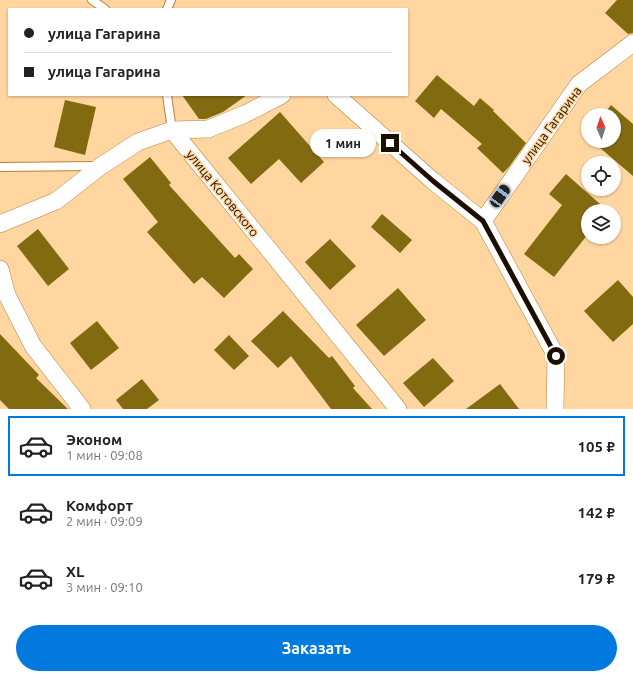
<!DOCTYPE html>
<html lang="ru">
<head>
<meta charset="utf-8">
<style>
  :root { --surface:#fff; --page:#f6f6f6; --text:#222; --muted:#767676; --line:#e0e0e0; --accent:#0179df }
  body { margin:0; font-family:Ubuntu,sans-serif; background:var(--page); color:var(--text); height:100vh; display:flex; flex-direction:column; font-size:15px; white-space:nowrap }
  * { box-sizing:border-box; margin:0 }
  p { font-size:13px; color:var(--muted) }
  .icon { flex:none; width:22px; height:22px; fill:none; stroke:currentColor; stroke-width:2; stroke-linecap:round; stroke-linejoin:round }
  .map { position:relative; height:409px; overflow:hidden }
  .panel { display:flex; flex-direction:column; background:var(--surface); flex:1 }
  .panel>* { flex:none }
  .guide { position:absolute; left:8px; top:8px; width:400px; height:88px; border-radius:0px; box-shadow:0 1px 3px #0004; display:grid; align-content:center; height:88px; padding:0 16px; background:var(--surface) }
  .needle { width:26px; rotate:357deg }
  .controls { position:absolute; left:581px; top:108px; display:grid; gap:8px }
  .controls a { display:grid; place-items:center; width:40px; height:40px; border-radius:50%; background:var(--surface); box-shadow:0 1px 3px #0004; font-size:20px }
  .end { position:absolute; width:18px; height:18px; margin:-9px; border:5px solid #1d0f00; background:#fff; box-shadow:0 0 0 2px #fff }
  .from { border-radius:50% }
  .bubble { position:absolute; height:28px; border-radius:14px; background:var(--surface); box-shadow:0 1px 3px #0004; font-size:13px; font-weight:700; line-height:28px; text-align:center }
  .car { position:absolute; width:12px; height:24px; margin:-12px -6px; border-radius:5px; box-shadow:0 0 3px 1px #0007; background:linear-gradient(#222 24%,#8ab4d8 0 40%,#222 0 76%,#8ab4d8 0 86%,#222 0) }
  .guide b { display:flex; align-items:center; gap:14px; height:38px; font-size:15px }
  .guide b+b { border-top:1px solid var(--line) }
  .guide i { width:10px; height:10px; background:var(--text) }
  ul { padding:7px 0 0; list-style:none }
  li { display:flex; align-items:center; gap:12px; height:60px; margin:0 8px 6px; padding:0 8px; border:2px solid transparent; border-radius:0px }
  li div { flex:1 }
  li b { display:block; font-size:15px }
  li em { font-style:normal; font-weight:700 }
  li.on { border-color:var(--accent) }
  li>.icon { width:36px; height:36px; stroke-width:1.5 }
  .button { display:flex; gap:8px; margin-top:auto; padding:8px 16px }
  .button a { flex:1; height:46px; border-radius:24px; background:var(--accent); color:#fff; font-size:16px; font-weight:700; line-height:46px; text-align:center }
  .map>svg:first-child { display:block }
  .building { fill:#816a10 }
  .lines { fill:none; stroke-linecap:round; stroke-linejoin:round }
  .service-casing { stroke:#b4833f; stroke-width:10 }
  .minor-casing { stroke:#b4833f; stroke-width:18 }
  .service { stroke:#fff; stroke-width:8 }
  .minor { stroke:#fff; stroke-width:17 }
  .route { stroke:#1d0f00; stroke-width:5 }
  .labels { text-anchor:middle; stroke-width:3; stroke-linejoin:round; paint-order:stroke }
  .street-label { font-size:13px; fill:#1d0f00; stroke:#ffd5a0 }
</style>
</head>
<body>
<div class="map">
<svg width="633" height="409" viewBox="0 0 633 409">
  <rect width="100%" height="100%" fill="#ffd5a0"/>
  <g class="building">
    <path d="M 617,0 L 633,0 L 633,33 L 628,34 L 605,13 Z"/>
    <path d="M 437,75 L 474,106 L 480,98 L 494,110 L 493,111 L 526,143 L 509,167 L 503,173 L 477,148 L 482,144 L 441,109 L 434,118 L 415,101 Z"/>
    <path d="M 182,95 L 247,95 L 223,112 L 206,119 L 199,119 Z"/>
    <path d="M 65,100 L 96,107 L 85,155 L 54,147 Z"/>
    <path d="M 611,105 L 633,124 L 633,176 L 592,141 L 614,141 L 614,115 L 603,115 Z"/>
    <path d="M 280,112 L 324,162 L 301,183 L 279,159 L 251,184 L 228,158 Z"/>
    <path d="M 150,157 L 171,183 L 169,185 L 235,258 L 239,254 L 253,269 L 224,298 L 202,277 L 194,284 L 147,232 L 158,222 L 123,179 Z"/>
    <path d="M 566,174 L 608,211 L 588,211 L 588,234 L 554,277 L 524,254 L 562,205 L 549,194 Z"/>
    <path d="M 382,214 L 412,240 L 400,253 L 371,227 Z"/>
    <path d="M 38,229 L 69,269 L 48,286 L 17,246 Z"/>
    <path d="M 330,239 L 356,266 L 330,290 L 305,262 Z"/>
    <path d="M 618,280 L 633,297 L 633,324 L 613,342 L 584,311 Z"/>
    <path d="M 398,288 L 426,320 L 384,356 L 356,325 Z"/>
    <path d="M 283,311 L 329,358 L 332,356 L 355,386 L 353,388 L 372,409 L 331,409 L 291,356 L 278,368 L 251,341 Z"/>
    <path d="M 97,321 L 119,348 L 91,370 L 70,343 Z"/>
    <path d="M 0,334 L 39,375 L 36,378 L 68,409 L 9,409 L 0,400 Z"/>
    <path d="M 229,335 L 249,356 L 234,370 L 214,350 Z"/>
    <path d="M 433,358 L 454,381 L 424,407 L 403,383 Z"/>
    <path d="M 142,379 L 159,400 L 147,409 L 123,409 L 116,400 Z"/>
    <path d="M 500,384 L 519,409 L 466,409 Z"/>
  </g>
  <g class="lines">
    <g class="service-casing">
      <g id="service">
        <path d="M 92,0 L 105,9"/>
        <path d="M 167,9 L 171,0"/>
        <path d="M 167,95 L 172,130"/>
        <path d="M 0,167 L 97,166"/>
      </g>
    </g>
    <g class="minor-casing">
      <g id="minor">
        <path d="M 336,95 L 433,181 L 483,221"/>
        <path d="M 172,130 L 398,409"/>
        <path d="M 0,224 L 56,201 L 101,166 L 138,142 L 172,130 L 208,129 L 245,114 L 282,95"/>
        <path d="M 0,269 L 7,295 L 33,346 L 82,409"/>
        <path d="M 555,409 L 556,356 L 483,221 L 579,84 L 633,43"/>
      </g>
    </g>
    <use href="#service" class="service"/>
    <use href="#minor" class="minor"/>
  </g>
  <g class="lines">
    <path class="route" d="M 390,143 L 433,181 L 483,221 L 556,356"/>
  </g>
  <g class="labels">
    <g class="street-label">
      <text transform="translate(551 125) rotate(-54)" y="5">улица Гагарина</text>
      <text transform="translate(223 193) rotate(51)" y="5">улица Котовского</text>
    </g>
  </g>
</svg>
<div class="controls">
<a><svg class="needle" viewBox="-14 -14 28 28"><path d="M0-13l5 13h-10z" fill="#e53935"/><path d="M0 13l5-13h-10z" fill="#767676"/></svg></a>
<a><svg class="icon" aria-label="locate" viewBox="0 0 24 24"><circle cx="12" cy="12" r="6"/><path d="M12 2v4M12 18v4M2 12h4M18 12h4"/></svg></a>
<a><svg class="icon" aria-label="layers" viewBox="0 0 24 24"><path d="M12 4l9 5-9 5-9-5zM3 14l9 5 9-5"/></svg></a>
</div>
<i class="end from" style="left:556px;top:356px"></i>
<i class="end" style="left:390px;top:143px"></i>
<div class="bubble" style="left:310px;top:129px;width:66px">1 мин</div>
<i class="car" style="left:500px;top:196px;rotate:35deg"></i>
<div class="guide">
<b><i class="from"></i>улица Гагарина</b>
<b><i></i>улица Гагарина</b>
</div>
</div>
<section class="panel">
<ul>
<li class="on"><svg class="icon" aria-label="car" viewBox="0 0 24 24"><path d="M5 17H2v-5l4-1 3-4h7l3 4 3 1v5h-3M9 17h6M6 11h13"/><circle cx="7" cy="17" r="2"/><circle cx="17" cy="17" r="2"/></svg><div><b>Эконом</b><p>1 мин · 09:08</p></div><em>105 ₽</em></li>
<li><svg class="icon" aria-label="car" viewBox="0 0 24 24"><path d="M5 17H2v-5l4-1 3-4h7l3 4 3 1v5h-3M9 17h6M6 11h13"/><circle cx="7" cy="17" r="2"/><circle cx="17" cy="17" r="2"/></svg><div><b>Комфорт</b><p>2 мин · 09:09</p></div><em>142 ₽</em></li>
<li><svg class="icon" aria-label="car" viewBox="0 0 24 24"><path d="M5 17H2v-5l4-1 3-4h7l3 4 3 1v5h-3M9 17h6M6 11h13"/><circle cx="7" cy="17" r="2"/><circle cx="17" cy="17" r="2"/></svg><div><b>XL</b><p>3 мин · 09:10</p></div><em>179 ₽</em></li>
</ul>
<div class="button"><a>Заказать</a></div>
</section>
</body>
</html>
